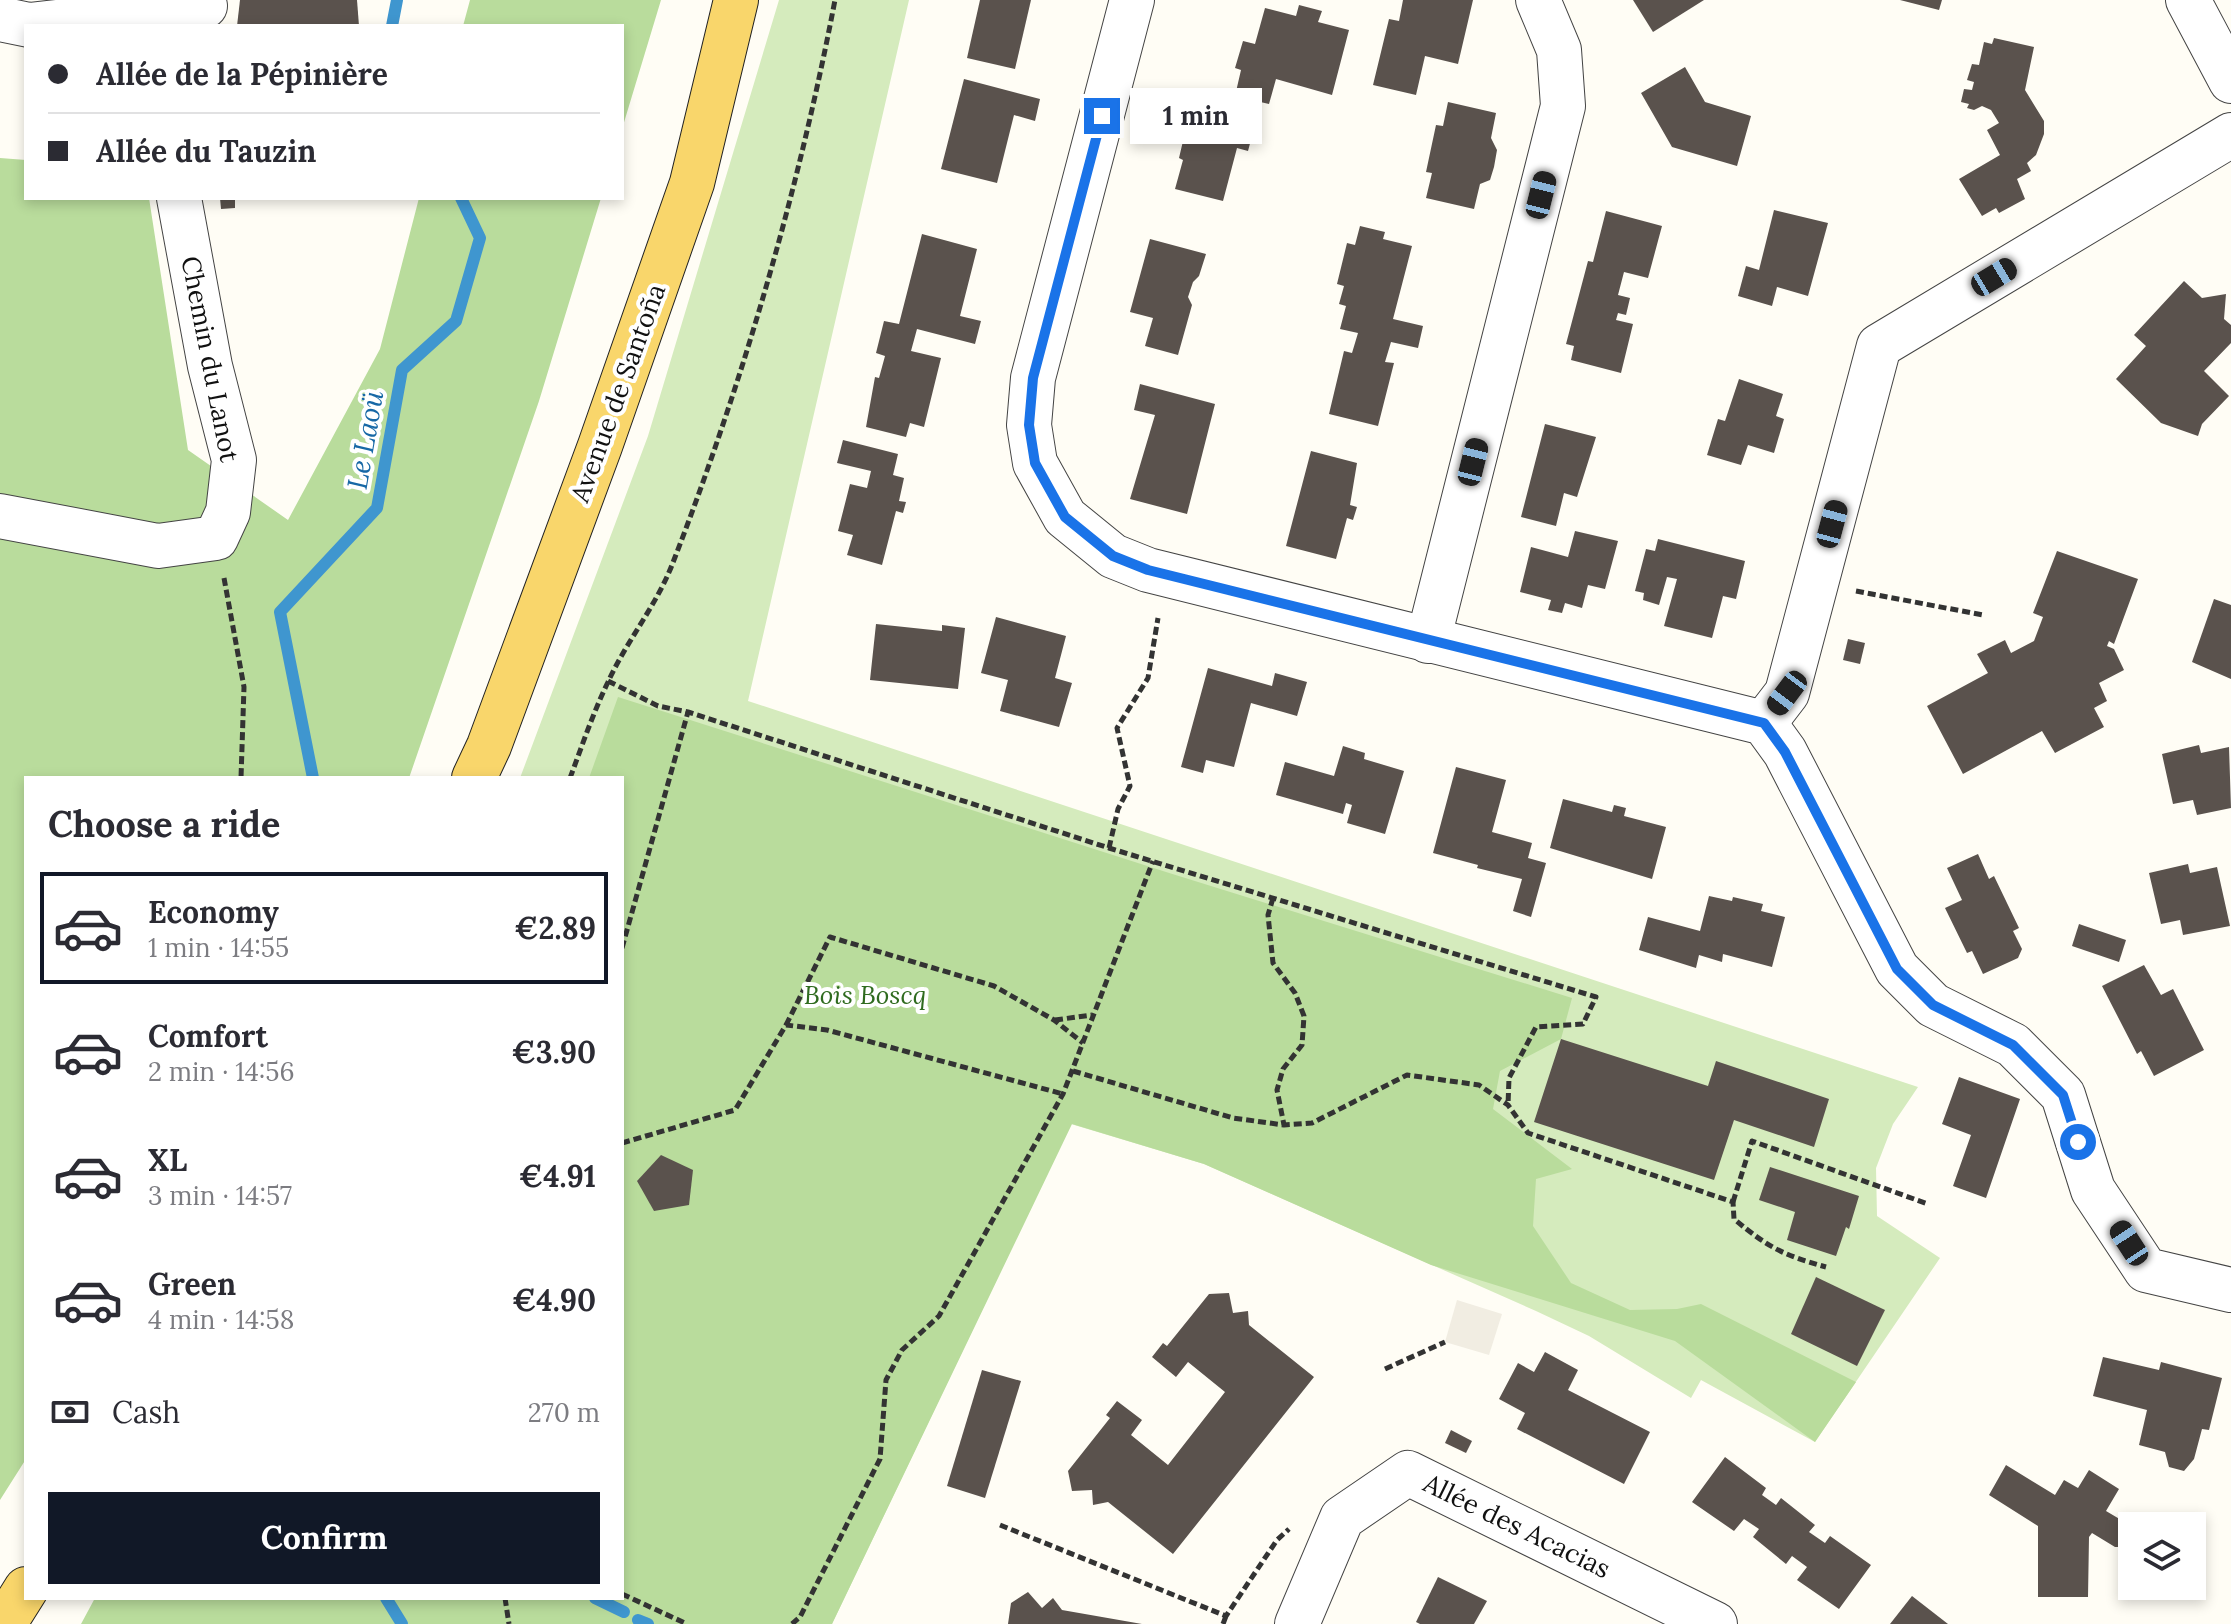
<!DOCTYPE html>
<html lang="en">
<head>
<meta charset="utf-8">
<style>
  :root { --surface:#fff; --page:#f2f2f3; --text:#2b2b33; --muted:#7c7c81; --line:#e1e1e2; --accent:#111827 }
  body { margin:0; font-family:Lora,serif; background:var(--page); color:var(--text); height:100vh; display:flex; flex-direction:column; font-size:30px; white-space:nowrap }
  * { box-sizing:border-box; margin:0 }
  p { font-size:26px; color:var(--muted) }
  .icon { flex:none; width:44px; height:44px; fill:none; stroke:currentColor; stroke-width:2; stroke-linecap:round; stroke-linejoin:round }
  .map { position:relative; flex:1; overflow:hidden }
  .sheet { position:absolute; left:24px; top:776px; width:600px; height:824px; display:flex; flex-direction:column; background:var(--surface); border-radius:0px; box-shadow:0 4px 12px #0003 }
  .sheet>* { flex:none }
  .hud { position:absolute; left:24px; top:24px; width:600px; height:176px; border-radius:0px; box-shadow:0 4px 12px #0003; display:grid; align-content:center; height:176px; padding:0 24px; background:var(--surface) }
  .buttons { position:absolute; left:2118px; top:1512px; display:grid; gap:16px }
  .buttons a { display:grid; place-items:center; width:88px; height:88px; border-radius:0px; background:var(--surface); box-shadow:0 4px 12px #0003; font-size:40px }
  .end { position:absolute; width:36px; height:36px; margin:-18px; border:10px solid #1a73e8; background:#fff; box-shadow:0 0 0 4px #fff }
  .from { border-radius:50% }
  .bubble { position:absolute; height:56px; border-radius:0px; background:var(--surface); box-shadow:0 4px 12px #0003; font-size:26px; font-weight:800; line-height:56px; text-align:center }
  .car { position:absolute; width:24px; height:48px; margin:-24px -12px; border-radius:10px; box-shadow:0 0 6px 2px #0007; background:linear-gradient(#222 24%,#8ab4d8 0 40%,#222 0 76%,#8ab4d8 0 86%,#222 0) }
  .hud b { display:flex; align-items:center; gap:28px; height:76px; font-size:30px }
  .hud b+b { border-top:2px solid var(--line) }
  .hud i { width:20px; height:20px; background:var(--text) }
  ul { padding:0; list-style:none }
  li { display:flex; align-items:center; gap:24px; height:112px; margin:0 16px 12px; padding:0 8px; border:4px solid transparent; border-radius:0px }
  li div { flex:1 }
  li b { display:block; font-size:30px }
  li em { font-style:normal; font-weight:800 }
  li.on { border-color:var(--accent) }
  li>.icon { width:72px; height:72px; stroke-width:1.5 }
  h2 { padding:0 24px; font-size:36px; line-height:96px }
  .pay { display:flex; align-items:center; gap:20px; height:88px; padding:0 24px; font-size:30px }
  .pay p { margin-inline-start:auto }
  .primary-button { display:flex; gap:16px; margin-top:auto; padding:16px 24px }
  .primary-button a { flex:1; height:92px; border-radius:0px; background:var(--accent); color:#fff; font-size:32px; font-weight:800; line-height:92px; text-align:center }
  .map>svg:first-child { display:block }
  .green { fill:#d5ebbd }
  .forest { fill:#b9dc9c }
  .plaza { fill:#f1ede2 }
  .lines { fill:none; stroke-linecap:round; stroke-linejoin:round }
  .stream { stroke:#3f96cf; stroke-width:12 }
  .building { fill:#5a524d }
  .minor-casing { stroke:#444; stroke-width:46 }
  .major-casing { stroke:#222; stroke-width:46 }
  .path { stroke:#333; stroke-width:5; stroke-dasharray:8 4; stroke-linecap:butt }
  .minor { stroke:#fff; stroke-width:44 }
  .major { stroke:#f9d66b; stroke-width:44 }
  .route { stroke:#1a73e8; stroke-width:10 }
  .labels { text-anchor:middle; stroke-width:8; stroke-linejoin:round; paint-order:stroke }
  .street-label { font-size:26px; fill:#111; stroke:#fff }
  .park-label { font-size:26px; font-style:italic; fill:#2f6b1f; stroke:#fff }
  .water-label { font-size:28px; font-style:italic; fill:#1768a6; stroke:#fff }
</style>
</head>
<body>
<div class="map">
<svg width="2231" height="1624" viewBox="0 0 2231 1624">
  <rect width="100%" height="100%" fill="#fffdf5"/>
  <path class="green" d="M 779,0 L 909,0 L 748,701 L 1918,1087 L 1893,1124 L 1876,1168 L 1877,1216 L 1940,1258 L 1815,1442 L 1701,1380 L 1691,1398 L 1589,1336 L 1536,1311 L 1204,1164 L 1071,1124 L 832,1624 L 622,1598 L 622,778 L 520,778 L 648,436 Z"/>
  <g class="forest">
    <path d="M 470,0 L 661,0 L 622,129 L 622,26 L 463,26 Z"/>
    <path d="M 0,158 L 26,160 L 26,198 L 149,198 L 188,450 L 288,520 L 380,349 L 419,198 L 601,198 L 539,401 L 409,778 L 26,778 L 26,1459 L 0,1500 Z"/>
    <path d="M 618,697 L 1166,872 L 1572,998 L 1561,1039 L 1500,1071 L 1493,1109 L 1572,1169 L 1536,1179 L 1533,1226 L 1571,1283 L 1630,1310 L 1677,1309 L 1701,1304 L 1856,1382 L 1815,1442 L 1675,1341 L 1431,1265 L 1204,1164 L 1072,1124 L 832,1624 L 81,1624 L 95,1598 L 622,1598 L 622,778 L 589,778 Z"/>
  </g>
  <path class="plaza" d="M 1457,1300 L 1502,1314 L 1489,1355 L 1445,1342 Z"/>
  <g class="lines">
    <g class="stream">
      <path d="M 392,26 L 397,0"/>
      <path d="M 313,778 L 280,612 L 377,508 L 402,370 L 456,321 L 480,238 L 461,198"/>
      <path d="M 386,1598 L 402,1624"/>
      <path d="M 595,1598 L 624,1612"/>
      <path d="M 638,1620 L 648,1624"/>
    </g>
  </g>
  <g class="building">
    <path d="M 240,0 L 357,0 L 359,26 L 237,26 Z"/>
    <path d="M 980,0 L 1031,0 L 1015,69 L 967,58 Z"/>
    <path d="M 1403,0 L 1473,0 L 1458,64 L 1425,56 L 1416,95 L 1373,85 L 1389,19 L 1399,21 Z"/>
    <path d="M 1633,0 L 1704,0 L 1653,32 Z"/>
    <path d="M 1900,0 L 1942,0 L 1939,10 Z"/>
    <path d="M 1299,5 L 1322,11 L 1318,22 L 1349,30 L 1332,95 L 1276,79 L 1269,104 L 1256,101 L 1252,119 L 1256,121 L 1248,151 L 1237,148 L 1223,201 L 1175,189 L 1183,160 L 1179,158 L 1187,124 L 1216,132 L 1226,93 L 1235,96 L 1241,70 L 1235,68 L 1243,41 L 1255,44 L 1265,8 L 1296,16 Z"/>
    <path d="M 1994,38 L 2034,47 L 2025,90 L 2044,121 L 2044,134 L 2036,155 L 2027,163 L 2031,171 L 2017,179 L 2025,199 L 1999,213 L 1996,208 L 1982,216 L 1959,179 L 2000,155 L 1987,130 L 1999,123 L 1991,110 L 1982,106 L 1974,110 L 1967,108 L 1969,104 L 1961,102 L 1964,89 L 1972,90 L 1974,82 L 1967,80 L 1972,64 L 1979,65 L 1984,42 L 1992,44 Z"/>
    <path d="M 1685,67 L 1705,102 L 1751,116 L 1737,166 L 1672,147 L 1641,93 Z"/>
    <path d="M 964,79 L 1040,99 L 1035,121 L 1014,115 L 997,183 L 941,169 Z"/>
    <path d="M 1448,102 L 1496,113 L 1491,138 L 1497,150 L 1494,167 L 1490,180 L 1480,184 L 1474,209 L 1426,198 L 1432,173 L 1426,172 L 1436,125 L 1443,126 Z"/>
    <path d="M 220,198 L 235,198 L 235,208 L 221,209 Z"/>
    <path d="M 1774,210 L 1828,223 L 1808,296 L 1777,287 L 1772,306 L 1738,296 L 1746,266 L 1759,270 Z"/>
    <path d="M 1606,211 L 1662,226 L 1648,278 L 1624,272 L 1618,295 L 1630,298 L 1626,315 L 1618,313 L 1616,320 L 1633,324 L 1621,373 L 1571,360 L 1574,346 L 1566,344 L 1588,261 L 1593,262 Z"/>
    <path d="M 1360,226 L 1385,232 L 1383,239 L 1412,246 L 1393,319 L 1423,326 L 1418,348 L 1391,342 L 1385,362 L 1394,363 L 1378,426 L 1329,414 L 1344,351 L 1352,353 L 1358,333 L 1340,329 L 1346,306 L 1339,304 L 1344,286 L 1337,284 L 1347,243 L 1355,245 Z"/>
    <path d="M 922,234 L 977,249 L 960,316 L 981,321 L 975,344 L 917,329 L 911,351 L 941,358 L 924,427 L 910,423 L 906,437 L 866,427 L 875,377 L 879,378 L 885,356 L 876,353 L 884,321 L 899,324 Z"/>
    <path d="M 1150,239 L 1206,254 L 1199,276 L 1193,282 L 1188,297 L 1192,305 L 1178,355 L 1145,346 L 1153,318 L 1130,312 Z"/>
    <path d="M 2184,281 L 2202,298 L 2226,294 L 2224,319 L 2231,325 L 2231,343 L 2204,371 L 2229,396 L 2202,424 L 2198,436 L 2161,423 L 2116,379 L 2146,346 L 2134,335 Z"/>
    <path d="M 1739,379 L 1783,394 L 1776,416 L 1784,419 L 1774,453 L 1748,445 L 1741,465 L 1707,455 L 1718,419 L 1725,421 Z"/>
    <path d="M 1140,384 L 1215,404 L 1187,514 L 1130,499 L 1155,415 L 1134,410 Z"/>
    <path d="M 1545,424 L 1596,437 L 1577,497 L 1564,493 L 1556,526 L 1521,517 Z"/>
    <path d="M 843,440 L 898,454 L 893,475 L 904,478 L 899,501 L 906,502 L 903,513 L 896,511 L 882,565 L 847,555 L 853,535 L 838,531 L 850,484 L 867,488 L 871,471 L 837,463 Z"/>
    <path d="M 1311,451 L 1357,463 L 1350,505 L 1357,507 L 1353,520 L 1347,518 L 1336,559 L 1286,546 Z"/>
    <path d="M 1575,531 L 1618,541 L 1605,589 L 1588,585 L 1582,608 L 1565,603 L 1562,613 L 1548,610 L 1551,600 L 1520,592 L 1531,547 L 1568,557 Z"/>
    <path d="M 1658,539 L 1745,561 L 1736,599 L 1723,596 L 1712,638 L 1664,626 L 1677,579 L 1667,577 L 1659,605 L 1643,600 L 1644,593 L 1635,591 L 1646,549 L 1655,551 Z"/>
    <path d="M 2057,551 L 2138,579 L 2114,644 L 2109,641 L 2107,646 L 2114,649 L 2124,670 L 2099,683 L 2107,701 L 2094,708 L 2104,727 L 2055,753 L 2042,731 L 1963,774 L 1927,706 L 1988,673 L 1977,654 L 2005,640 L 2011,653 L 2034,641 L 2043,617 L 2033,613 Z"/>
    <path d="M 2214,599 L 2231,605 L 2231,679 L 2192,662 Z"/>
    <path d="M 996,617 L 1066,636 L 1055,678 L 1072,683 L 1059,727 L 1000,711 L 1008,680 L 981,673 Z"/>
    <path d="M 876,624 L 942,631 L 942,625 L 965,628 L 958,689 L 870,680 Z"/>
    <path d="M 1848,639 L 1865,643 L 1860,664 L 1843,660 Z"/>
    <path d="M 1208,668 L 1272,686 L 1275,673 L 1307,682 L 1297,716 L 1251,703 L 1234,767 L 1206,760 L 1203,773 L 1181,767 Z"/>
    <path d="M 2199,745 L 2201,753 L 2229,747 L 2231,808 L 2197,815 L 2193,800 L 2173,804 L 2162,754 Z"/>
    <path d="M 1343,746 L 1365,753 L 1364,759 L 1404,771 L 1385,834 L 1347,823 L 1352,805 L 1346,803 L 1343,814 L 1276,795 L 1285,762 L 1334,776 Z"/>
    <path d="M 1456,767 L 1506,780 L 1492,832 L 1532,843 L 1528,858 L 1546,863 L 1531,917 L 1513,911 L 1522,879 L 1477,868 L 1478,865 L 1433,853 Z"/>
    <path d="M 1563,799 L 1612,812 L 1614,805 L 1626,808 L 1624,816 L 1666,827 L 1652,879 L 1550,848 Z"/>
    <path d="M 1978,854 L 1989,879 L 1994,876 L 2019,928 L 2013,931 L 2022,949 L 2018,958 L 1983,974 L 1972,951 L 1967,953 L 1945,908 L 1962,900 L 1947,868 Z"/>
    <path d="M 2188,864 L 2190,873 L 2217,867 L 2230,926 L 2183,935 L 2180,920 L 2161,924 L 2149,873 Z"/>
    <path d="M 1709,896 L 1732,901 L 1733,897 L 1763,904 L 1761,911 L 1785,917 L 1772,967 L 1723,954 L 1722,962 L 1699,955 L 1696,968 L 1639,950 L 1648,917 L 1700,931 Z"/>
    <path d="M 2079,924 L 2126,940 L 2119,962 L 2072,946 Z"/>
    <path d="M 2144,965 L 2161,995 L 2173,989 L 2204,1050 L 2154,1076 L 2141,1051 L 2137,1054 L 2102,986 Z"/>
    <path d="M 1561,1039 L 1708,1086 L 1716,1061 L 1829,1099 L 1814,1147 L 1734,1120 L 1714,1180 L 1534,1122 Z"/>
    <path d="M 1959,1077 L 2020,1099 L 1986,1198 L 1953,1186 L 1971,1135 L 1942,1124 Z"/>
    <path d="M 661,1155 L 693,1170 L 689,1205 L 654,1211 L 637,1181 Z"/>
    <path d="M 1770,1167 L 1859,1196 L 1849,1229 L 1846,1227 L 1836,1256 L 1787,1240 L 1795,1212 L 1759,1200 Z"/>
    <path d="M 1816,1277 L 1885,1310 L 1857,1366 L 1791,1334 Z"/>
    <path d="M 1229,1293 L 1233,1313 L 1248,1311 L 1249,1325 L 1314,1377 L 1173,1554 L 1108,1502 L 1093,1505 L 1092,1490 L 1072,1491 L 1068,1471 L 1110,1418 L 1106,1415 L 1117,1401 L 1142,1420 L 1131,1435 L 1168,1465 L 1225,1392 L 1188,1362 L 1176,1377 L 1152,1357 L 1163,1343 L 1167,1346 L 1209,1294 Z"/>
    <path d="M 1545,1352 L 1578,1370 L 1568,1390 L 1650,1432 L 1624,1484 L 1517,1429 L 1525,1413 L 1499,1399 L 1518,1363 L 1534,1372 Z"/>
    <path d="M 2103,1357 L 2159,1370 L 2161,1362 L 2222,1378 L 2209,1430 L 2202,1429 L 2194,1459 L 2184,1471 L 2169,1467 L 2165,1452 L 2139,1445 L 2147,1410 L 2093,1396 Z"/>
    <path d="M 982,1370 L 1021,1381 L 985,1498 L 947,1486 Z"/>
    <path d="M 1451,1430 L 1472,1441 L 1466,1453 L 1445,1443 Z"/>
    <path d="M 1725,1457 L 1766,1488 L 1762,1495 L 1776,1505 L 1781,1498 L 1815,1525 L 1809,1532 L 1825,1543 L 1830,1536 L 1871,1565 L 1839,1609 L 1797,1580 L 1807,1567 L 1792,1556 L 1786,1564 L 1753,1537 L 1759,1529 L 1744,1519 L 1734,1531 L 1692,1502 Z"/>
    <path d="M 2006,1465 L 2055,1495 L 2064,1480 L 2078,1488 L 2089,1470 L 2119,1489 L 2106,1511 L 2128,1524 L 2132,1531 L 2132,1540 L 2128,1547 L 2115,1547 L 2092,1533 L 2089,1537 L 2088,1597 L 2038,1597 L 2038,1526 L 1989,1495 Z"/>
    <path d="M 1438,1577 L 1487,1601 L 1474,1624 L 1420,1624 L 1416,1622 Z"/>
    <path d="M 1028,1592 L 1042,1608 L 1053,1598 L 1062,1610 L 1142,1624 L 1008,1624 L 1011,1603 Z"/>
    <path d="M 1912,1596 L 1948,1624 L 1890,1624 Z"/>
  </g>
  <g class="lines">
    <g class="minor-casing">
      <g id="minor">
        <path d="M 1132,0 L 1033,378 L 1029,425 L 1035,463 L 1065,517 L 1113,556 L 1148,570 L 1764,723 L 1785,752 L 1897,969 L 1933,1005 L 2013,1045 L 2063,1095 L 2093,1190 L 2146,1270 L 2231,1290"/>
        <path d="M 2188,0 L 2231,81"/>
        <path d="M 0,19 L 29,25 L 205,6"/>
        <path d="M 0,516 L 158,546 L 216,538 L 228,512 L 234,460 L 210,366 L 179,198"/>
        <path d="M 1428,641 L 1563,106 L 1559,50 L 1538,0"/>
        <path d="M 1764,723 L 1787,693 L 1879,346 L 2231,135"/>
        <path d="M 1297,1624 L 1342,1518 L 1408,1473 L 1715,1624"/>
      </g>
    </g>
    <g class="major-casing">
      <g id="major">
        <path d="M 474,778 L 489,746 L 600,446 L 692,183 L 736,0"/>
        <path d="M 4,1624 L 26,1589"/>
      </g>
    </g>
    <g class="path">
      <path d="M 224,578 L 244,687 L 241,778"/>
      <path d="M 1856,591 L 1983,615"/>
      <path d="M 608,681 L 658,706 L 688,712 L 1109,848 L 1596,997 L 1583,1024 L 1536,1027 L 1509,1078 L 1508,1105"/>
      <path d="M 570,778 C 582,746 593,713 608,682 C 626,642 656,606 672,565 C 743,382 798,193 835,0"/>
      <path d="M 1109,848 L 1118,809 L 1130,786 L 1117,728 L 1148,678 L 1158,618"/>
      <path d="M 1273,898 L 1268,915 L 1273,963 L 1295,993 L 1304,1016 L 1302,1045 L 1283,1069 L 1277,1090 L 1284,1125"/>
      <path d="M 622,948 L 688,712"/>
      <path d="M 1055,1020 L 1092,1015"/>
      <path d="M 786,1025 L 830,937 L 994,986 L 1054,1020 L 1083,1043"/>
      <path d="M 1073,1071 L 1233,1118 L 1284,1125 L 1312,1123 L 1407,1075 L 1479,1085 L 1508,1105 L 1528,1133 L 1733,1202 L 1734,1219 C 1769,1248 1783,1255 1826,1267"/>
      <path d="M 622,1143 L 735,1110 L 786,1025 L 827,1030 L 1063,1094"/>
      <path d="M 1733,1202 L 1752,1141 L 1928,1204"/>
      <path d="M 1385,1369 L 1445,1342"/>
      <path d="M 1000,1525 L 1226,1616 L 1277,1540 L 1289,1529"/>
      <path d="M 622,1594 L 687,1624"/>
      <path d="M 505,1598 L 509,1624"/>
      <path d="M 792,1624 L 800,1617 L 880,1459 L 886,1380 L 902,1350 L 939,1316 L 1063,1094 L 1153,861"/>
      <path d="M 1223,1624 L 1226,1616"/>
    </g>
    <use href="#minor" class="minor"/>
    <use href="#major" class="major"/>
  </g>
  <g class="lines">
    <path class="route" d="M 1102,116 L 1033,378 L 1029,425 L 1035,463 L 1065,517 L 1113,556 L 1148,570 L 1764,723 L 1785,752 L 1897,969 L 1933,1005 L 2013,1045 L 2063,1095 L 2078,1142"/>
  </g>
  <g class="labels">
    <g class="street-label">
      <text transform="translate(210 359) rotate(79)" y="9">Chemin du Lanot</text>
      <text transform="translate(618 393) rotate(-70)" y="9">Avenue de Santoña</text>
      <text transform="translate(1517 1526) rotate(26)" y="9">Allée des Acacias</text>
    </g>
    <g class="park-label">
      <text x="865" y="1004">Bois Boscq</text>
    </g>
    <g class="water-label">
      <text transform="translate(365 440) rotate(-80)" y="10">Le Laoü</text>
    </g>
  </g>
</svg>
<div class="buttons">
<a><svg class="icon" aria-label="layers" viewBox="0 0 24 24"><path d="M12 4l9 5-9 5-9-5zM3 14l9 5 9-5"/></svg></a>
</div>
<i class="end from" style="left:2078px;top:1142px"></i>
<i class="end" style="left:1102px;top:116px"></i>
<div class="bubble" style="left:1130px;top:88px;width:132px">1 min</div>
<i class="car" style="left:1541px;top:195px;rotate:14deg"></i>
<i class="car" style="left:1994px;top:277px;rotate:59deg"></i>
<i class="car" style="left:1473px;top:462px;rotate:14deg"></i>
<i class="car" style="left:1832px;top:524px;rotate:15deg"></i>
<i class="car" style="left:1787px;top:693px;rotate:217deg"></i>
<i class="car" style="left:2129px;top:1243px;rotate:327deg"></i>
<div class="hud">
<b><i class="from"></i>Allée de la Pépinière</b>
<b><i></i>Allée du Tauzin</b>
</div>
<section class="sheet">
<h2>Choose a ride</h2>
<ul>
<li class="on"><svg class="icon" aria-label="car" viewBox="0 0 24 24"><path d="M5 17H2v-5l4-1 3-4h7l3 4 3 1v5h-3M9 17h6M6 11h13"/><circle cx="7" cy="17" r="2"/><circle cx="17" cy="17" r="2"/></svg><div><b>Economy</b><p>1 min · 14:55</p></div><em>€2.89</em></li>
<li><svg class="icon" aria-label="car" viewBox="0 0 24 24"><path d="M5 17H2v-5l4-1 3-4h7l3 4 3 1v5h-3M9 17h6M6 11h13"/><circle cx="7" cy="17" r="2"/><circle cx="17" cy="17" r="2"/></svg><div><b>Comfort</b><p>2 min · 14:56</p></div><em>€3.90</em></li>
<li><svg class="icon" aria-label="car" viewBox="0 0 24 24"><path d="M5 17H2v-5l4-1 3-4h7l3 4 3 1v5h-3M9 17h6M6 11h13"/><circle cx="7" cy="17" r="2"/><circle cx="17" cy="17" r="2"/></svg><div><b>XL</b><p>3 min · 14:57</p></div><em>€4.91</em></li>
<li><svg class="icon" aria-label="car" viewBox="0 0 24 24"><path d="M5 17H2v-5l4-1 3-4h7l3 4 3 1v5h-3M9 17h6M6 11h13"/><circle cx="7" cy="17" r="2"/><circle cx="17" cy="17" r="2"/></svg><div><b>Green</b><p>4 min · 14:58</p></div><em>€4.90</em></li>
</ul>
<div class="pay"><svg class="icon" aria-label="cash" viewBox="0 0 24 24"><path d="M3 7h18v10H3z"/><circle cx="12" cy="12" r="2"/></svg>Cash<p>270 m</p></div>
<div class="primary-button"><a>Confirm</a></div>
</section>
</div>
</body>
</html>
